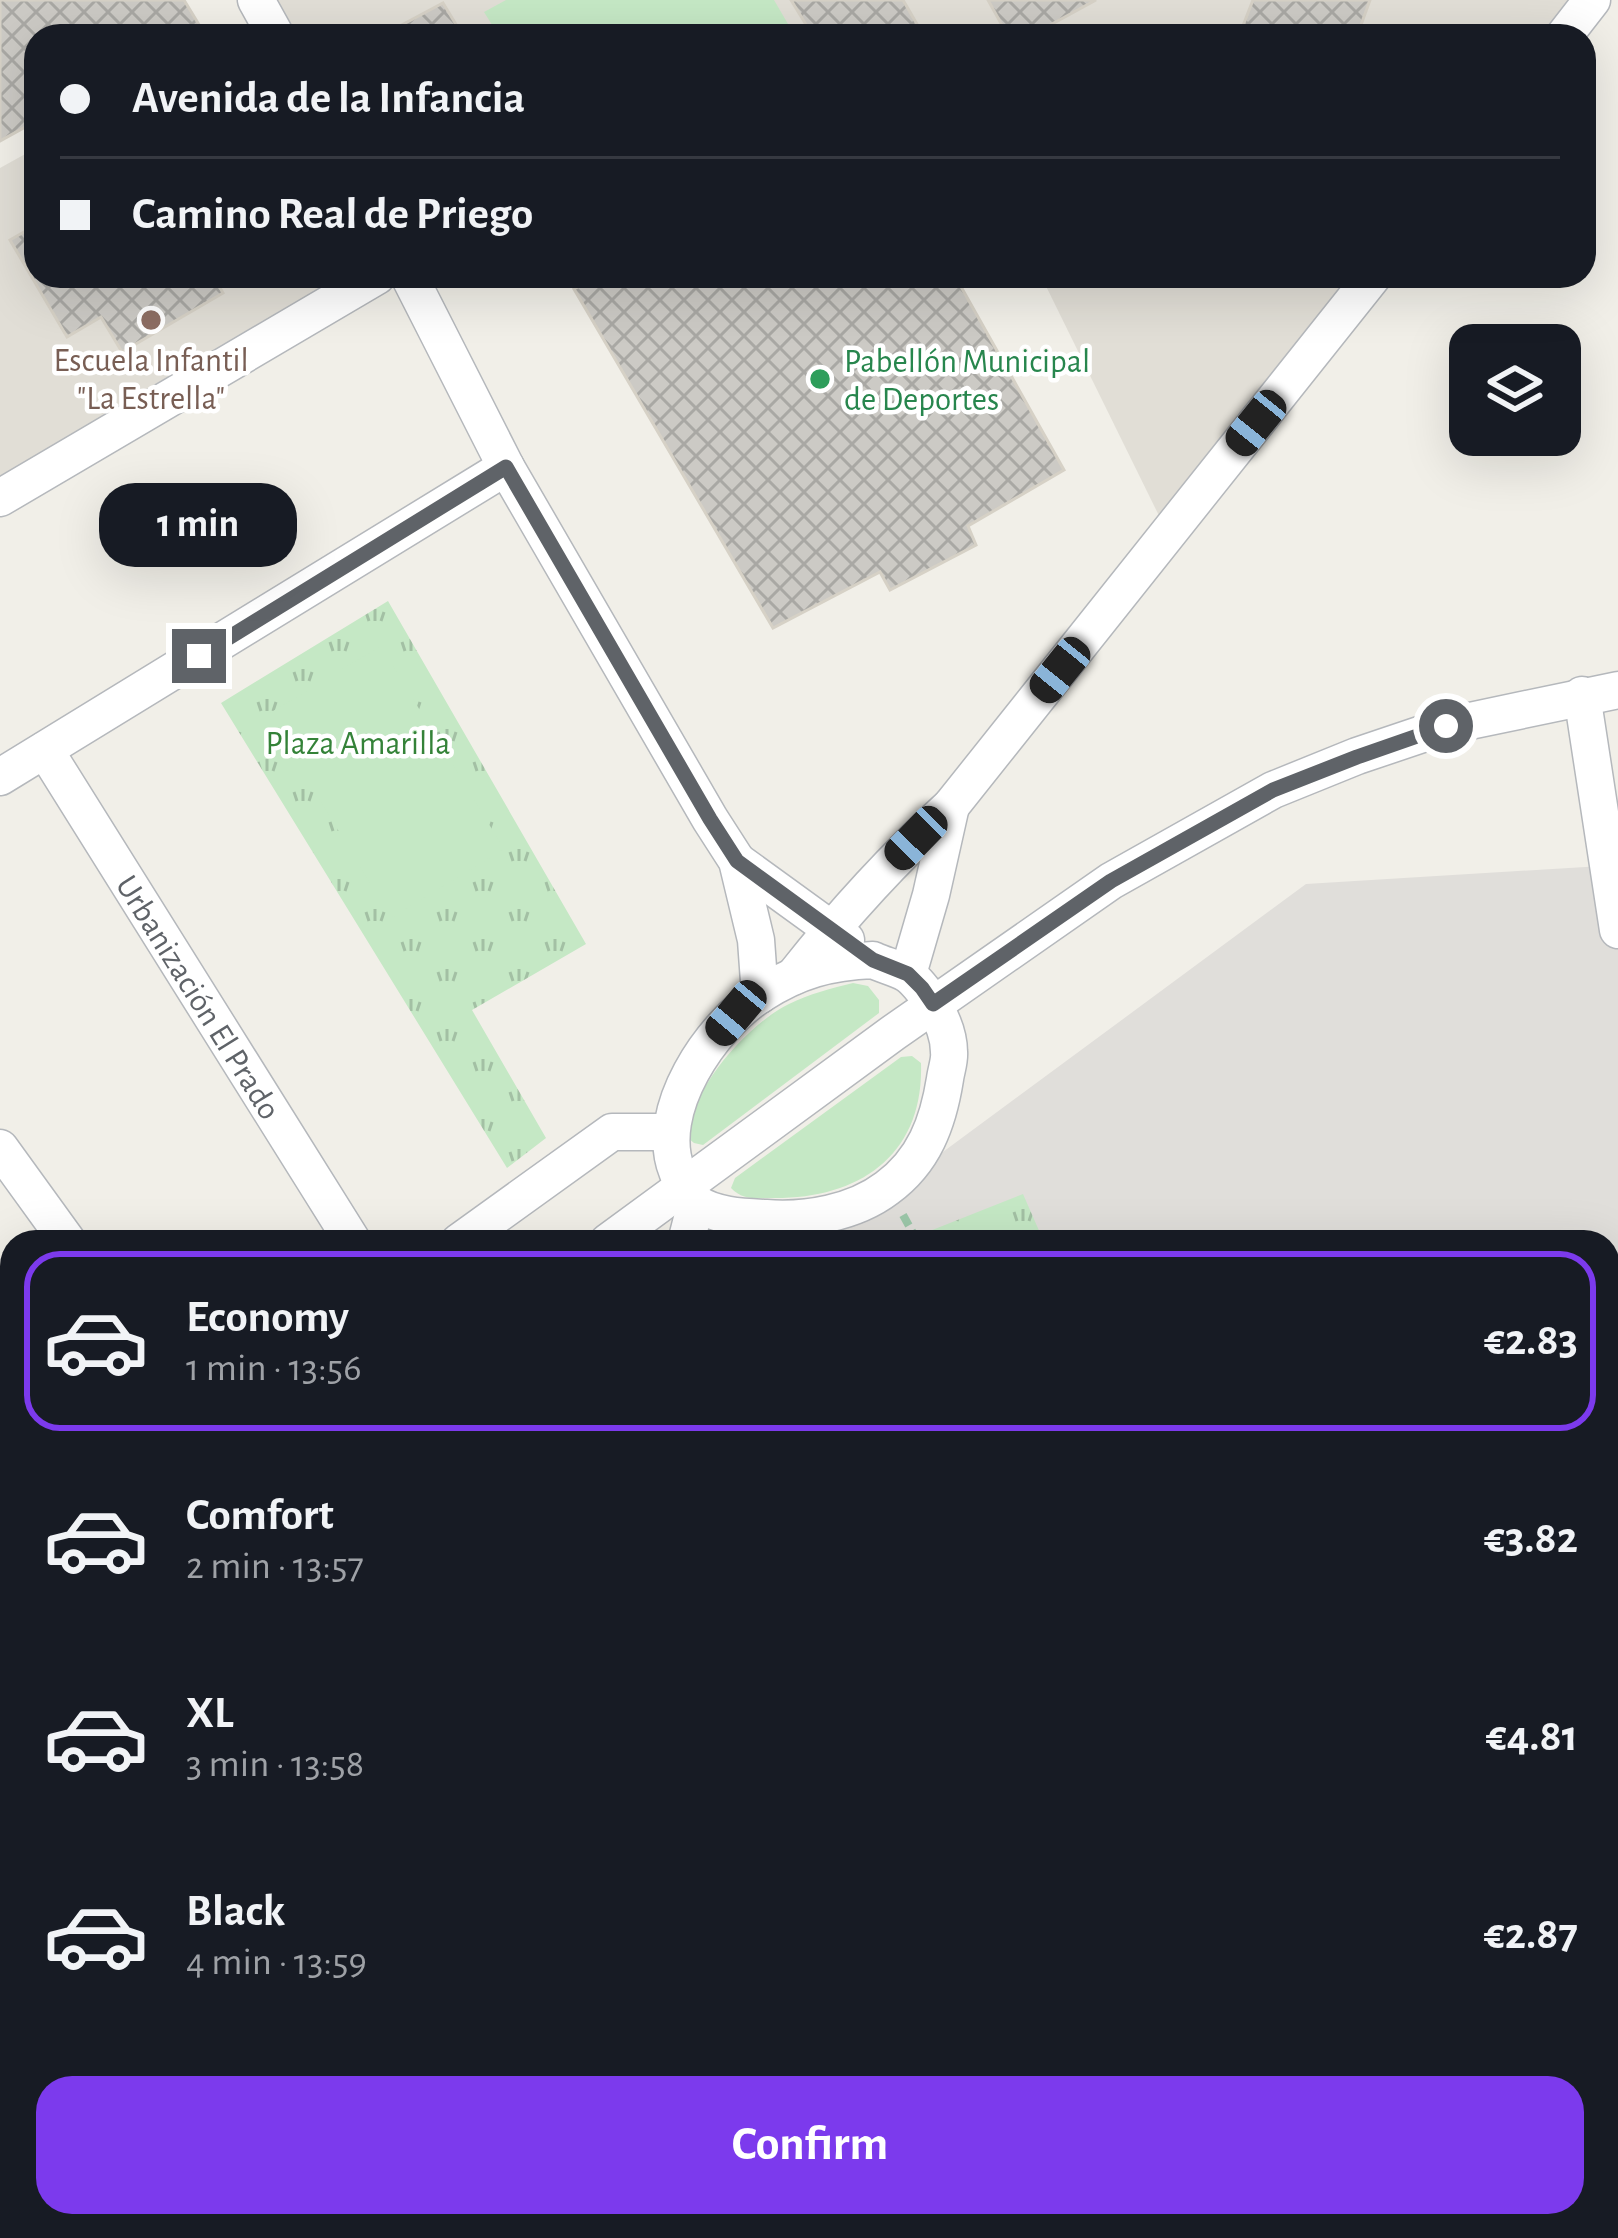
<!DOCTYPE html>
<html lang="en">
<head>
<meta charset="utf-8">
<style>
  :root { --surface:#171b24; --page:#20242c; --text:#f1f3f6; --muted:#9ea1a6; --line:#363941; --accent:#7c3aed }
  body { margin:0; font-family:"Alegreya Sans",sans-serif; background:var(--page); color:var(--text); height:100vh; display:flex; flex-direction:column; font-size:45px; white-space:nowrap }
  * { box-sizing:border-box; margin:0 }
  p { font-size:39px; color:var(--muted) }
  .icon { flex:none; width:66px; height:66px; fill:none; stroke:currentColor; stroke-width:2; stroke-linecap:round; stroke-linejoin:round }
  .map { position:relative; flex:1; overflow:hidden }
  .drawer { position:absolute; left:0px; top:1230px; width:1620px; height:1008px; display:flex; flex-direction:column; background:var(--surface); border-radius:36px 36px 0 0; box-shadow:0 12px 48px #0002 }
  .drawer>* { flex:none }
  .hud { position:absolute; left:24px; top:24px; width:1572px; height:264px; border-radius:36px; box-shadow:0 12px 48px #0002; display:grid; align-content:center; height:264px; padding:0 36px; background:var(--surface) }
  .fabs { position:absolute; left:1449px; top:324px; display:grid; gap:24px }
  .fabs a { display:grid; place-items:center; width:132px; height:132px; border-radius:24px; background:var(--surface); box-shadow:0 12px 48px #0002; font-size:60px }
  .end { position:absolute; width:54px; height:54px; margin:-27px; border:15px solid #5f6368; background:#fff; box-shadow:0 0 0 6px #fff }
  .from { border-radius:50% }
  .bubble { position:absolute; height:84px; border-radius:36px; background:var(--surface); box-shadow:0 12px 48px #0002; font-size:39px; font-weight:700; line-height:84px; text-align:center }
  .car { position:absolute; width:36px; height:72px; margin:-36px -18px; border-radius:15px; box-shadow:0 0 9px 3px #0007; background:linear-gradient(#222 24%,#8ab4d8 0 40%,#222 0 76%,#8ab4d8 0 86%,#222 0) }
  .hud b { display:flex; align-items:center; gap:42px; height:114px; font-size:45px }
  .hud b+b { border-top:3px solid var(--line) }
  .hud i { width:30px; height:30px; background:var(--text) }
  ul { padding:21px 0 0; list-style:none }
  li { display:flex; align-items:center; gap:36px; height:180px; margin:0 24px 18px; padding:0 12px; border:6px solid transparent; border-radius:36px }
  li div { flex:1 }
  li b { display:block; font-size:45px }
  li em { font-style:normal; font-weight:700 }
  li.on { border-color:var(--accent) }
  li>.icon { width:108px; height:108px; stroke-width:1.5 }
  .action { display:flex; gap:24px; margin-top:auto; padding:24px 36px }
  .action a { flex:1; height:138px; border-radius:36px; background:var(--accent); color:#fff; font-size:48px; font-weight:700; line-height:138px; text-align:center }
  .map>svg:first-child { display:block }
  .industrial { fill:#e0deda }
  .education { fill:#e1ded6 }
  .park { fill:url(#park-tufts) }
  .garden { fill:#c5e8c5 }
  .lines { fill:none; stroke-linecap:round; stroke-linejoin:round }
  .stream { stroke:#aadaff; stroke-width:12 }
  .building { fill:url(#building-cross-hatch); stroke:#d6d1c6; stroke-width:3 }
  .minor-casing { stroke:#b5b8bc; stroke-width:39 }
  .path { stroke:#9cc7a9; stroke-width:8; stroke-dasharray:12 6; stroke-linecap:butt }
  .minor { stroke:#fff; stroke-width:36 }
  .route { stroke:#5f6368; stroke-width:15 }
  .education-dot { fill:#8d6e63; stroke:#fff; stroke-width:4.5 }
  .leisure-dot { fill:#2e9e5b; stroke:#fff; stroke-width:4.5 }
  .labels { text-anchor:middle; stroke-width:9; stroke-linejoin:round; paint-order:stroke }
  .education-label { font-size:33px; fill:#785e54; stroke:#fff }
  .leisure-label { font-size:33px; fill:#27864d; stroke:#fff; text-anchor:start }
  .park-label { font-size:33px; fill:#348238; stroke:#fff }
  .street-label { font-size:33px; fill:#5f6368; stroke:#fff }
</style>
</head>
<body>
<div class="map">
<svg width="1618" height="2238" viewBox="0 0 1618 2238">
  <defs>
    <pattern id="park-tufts" width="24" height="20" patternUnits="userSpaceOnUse" patternTransform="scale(3)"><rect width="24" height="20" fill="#c5e8c5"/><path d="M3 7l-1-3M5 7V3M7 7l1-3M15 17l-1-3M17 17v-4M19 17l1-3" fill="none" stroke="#a3c0a4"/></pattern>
    <pattern id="building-cross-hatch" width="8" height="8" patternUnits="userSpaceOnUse" patternTransform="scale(3)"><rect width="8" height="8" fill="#cccac5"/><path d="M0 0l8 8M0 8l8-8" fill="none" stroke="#a9a8a4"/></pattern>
  </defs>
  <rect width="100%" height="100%" fill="#f1efe8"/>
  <path class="industrial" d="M 1618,865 L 1618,2238 L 0,2238 L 0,1846 L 12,1838 L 12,2226 L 1608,2226 L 1608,1242 L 821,1242 L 1306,884 Z"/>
  <g class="education">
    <path d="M 256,0 L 1592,0 L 1564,36 L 922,36 L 917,27 L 900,36 L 238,36 L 267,20 Z"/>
    <path d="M 36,148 L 36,276 L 377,276 L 0,498 L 0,168 Z"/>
    <path d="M 1041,276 L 1373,276 L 1168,534 Z"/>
  </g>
  <g class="park">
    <path d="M 388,601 L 586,944 L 472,1010 L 546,1138 L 507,1168 L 221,703 Z"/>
    <path d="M 1023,1194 L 1044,1242 L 902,1242 Z"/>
    <path d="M 1618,1274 L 1618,1593 L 1608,1595 L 1608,1279 Z"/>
    <path d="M 475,2226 L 1231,2226 L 1226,2238 L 453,2238 Z"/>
  </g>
  <g class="garden">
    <path d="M 506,0 L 774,0 L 795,36 L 499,36 L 484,12 Z"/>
    <path d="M 381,646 L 504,849 L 391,918 L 268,714 Z"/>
    <path d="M 853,983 L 868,986 L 879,1000 L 879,1013 L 703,1145 L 694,1143 L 688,1138 C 689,1090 748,1024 789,1004 C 809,994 832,988 853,983 Z"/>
    <path d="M 912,1056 L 921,1063 C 924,1155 860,1198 775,1198 C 758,1198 743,1201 731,1188 L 735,1178 L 901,1057 Z"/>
  </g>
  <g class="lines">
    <g class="stream">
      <path d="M 1608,1461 L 1618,1458"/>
      <path d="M 571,2238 L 575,2234 L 611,2226"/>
    </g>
  </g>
  <g class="building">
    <path d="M 0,0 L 184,0 L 201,28 L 188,36 L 36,36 L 36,121 L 0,141 Z"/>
    <path d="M 791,0 L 903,0 L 918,26 L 900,36 L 813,36 Z"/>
    <path d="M 988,0 L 1096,0 L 1030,36 L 1008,36 Z"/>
    <path d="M 1253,0 L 1370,0 L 1357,36 L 1239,36 Z"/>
    <path d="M 443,3 L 463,36 L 381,36 Z"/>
    <path d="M 36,225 L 36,276 L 213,276 L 223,293 L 122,352 L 101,317 L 67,337 L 10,240 Z"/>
    <path d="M 599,276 L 955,276 L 1064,470 L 968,526 L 976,545 L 890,590 L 880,572 L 773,628 L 574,289 Z"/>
  </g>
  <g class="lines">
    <g class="minor-casing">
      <g id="minor">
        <path d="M 256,0 L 276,36"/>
        <path d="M 1564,36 L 1592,0"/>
        <path d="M 409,276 L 506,467 L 710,819 L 737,861 L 756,940 L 760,995"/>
        <path d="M 0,498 L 377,276"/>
        <path d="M 1582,695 L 1618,930"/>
        <path id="s1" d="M 45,750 L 353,1242"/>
        <path d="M 0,777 L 506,467"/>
        <path d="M 737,861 L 846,940"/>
        <path d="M 873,960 C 883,965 897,968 907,974 C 916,980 924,991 931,1001 C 940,1015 949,1034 949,1052 C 950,1060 946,1071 945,1079 C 938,1123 924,1161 887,1188 C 854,1213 806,1221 766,1218 C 744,1217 713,1216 695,1202 C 686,1195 681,1182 677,1171 C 653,1111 711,1026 761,994 C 799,970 829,962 873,960 Z"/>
        <path d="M 908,974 L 931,895 L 951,806"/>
        <path d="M 794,976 C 842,915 894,858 951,806 L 1373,276"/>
        <path d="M 0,1148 L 68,1242"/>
        <path d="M 459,1242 L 612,1132 L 669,1132"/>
        <path d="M 608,1242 L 893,1033 L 1111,881 L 1273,790 L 1357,756 L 1446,726 L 1618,690"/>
        <path d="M 686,1242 L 696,1203"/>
        <path d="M 0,1454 L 12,1468"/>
        <path d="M 0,1573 L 12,1565"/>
        <path d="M 0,1692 L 12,1683"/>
        <path d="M 0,1727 L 12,1743"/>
        <path d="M 271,2238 L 275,2226"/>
      </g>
    </g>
    <g class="path">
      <path d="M 903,1215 L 918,1242"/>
      <path d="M 881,2238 L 884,2226"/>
    </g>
    <use href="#minor" class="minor"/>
  </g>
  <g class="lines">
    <path class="route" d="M 199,656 L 506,467 L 710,819 L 737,861 L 873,960 L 908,974 L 922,988 L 933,1004 L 1111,881 L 1273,790 L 1357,757 L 1446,726"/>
  </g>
  <circle class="education-dot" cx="151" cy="320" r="12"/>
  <circle class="leisure-dot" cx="820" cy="379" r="12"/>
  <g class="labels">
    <g class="education-label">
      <text x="151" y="371">Escuela Infantil<tspan x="151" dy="38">"La Estrella"</tspan></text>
    </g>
    <g class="leisure-label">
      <text x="844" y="372">Pabellón Municipal<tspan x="844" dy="38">de Deportes</tspan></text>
    </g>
    <g class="park-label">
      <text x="358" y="754">Plaza Amarilla</text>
    </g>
    <g class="street-label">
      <text dy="12" stroke="none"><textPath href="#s1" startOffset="291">Urbanización El Prado</textPath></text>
    </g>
  </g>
</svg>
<div class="fabs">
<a><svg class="icon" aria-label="layers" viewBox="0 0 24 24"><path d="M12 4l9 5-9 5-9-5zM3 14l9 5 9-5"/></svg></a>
</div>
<i class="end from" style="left:1446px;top:726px"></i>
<i class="end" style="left:199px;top:656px"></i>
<div class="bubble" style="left:99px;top:483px;width:198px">1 min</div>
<i class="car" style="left:1256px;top:423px;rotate:219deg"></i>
<i class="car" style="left:1060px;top:670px;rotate:219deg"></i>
<i class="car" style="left:916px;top:838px;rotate:224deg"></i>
<i class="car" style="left:736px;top:1013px;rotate:220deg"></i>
<div class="hud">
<b><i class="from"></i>Avenida de la Infancia</b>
<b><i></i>Camino Real de Priego</b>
</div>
<section class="drawer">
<ul>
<li class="on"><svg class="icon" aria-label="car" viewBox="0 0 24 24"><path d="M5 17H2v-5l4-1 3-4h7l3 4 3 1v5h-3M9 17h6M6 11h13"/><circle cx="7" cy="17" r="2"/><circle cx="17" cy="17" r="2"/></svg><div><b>Economy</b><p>1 min · 13:56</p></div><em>€2.83</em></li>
<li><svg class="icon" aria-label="car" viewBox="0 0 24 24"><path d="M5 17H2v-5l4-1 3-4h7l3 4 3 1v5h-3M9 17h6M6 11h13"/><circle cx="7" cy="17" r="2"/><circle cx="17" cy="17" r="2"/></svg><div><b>Comfort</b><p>2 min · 13:57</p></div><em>€3.82</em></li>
<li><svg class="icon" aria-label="car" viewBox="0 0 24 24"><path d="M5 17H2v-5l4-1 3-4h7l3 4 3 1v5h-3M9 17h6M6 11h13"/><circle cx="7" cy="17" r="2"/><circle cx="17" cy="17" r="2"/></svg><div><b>XL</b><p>3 min · 13:58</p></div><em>€4.81</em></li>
<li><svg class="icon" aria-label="car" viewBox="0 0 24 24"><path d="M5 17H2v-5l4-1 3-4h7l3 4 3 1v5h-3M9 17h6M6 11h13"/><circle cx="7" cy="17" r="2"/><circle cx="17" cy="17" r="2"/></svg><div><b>Black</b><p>4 min · 13:59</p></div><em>€2.87</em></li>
</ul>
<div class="action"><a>Confirm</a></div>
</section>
</div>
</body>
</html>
